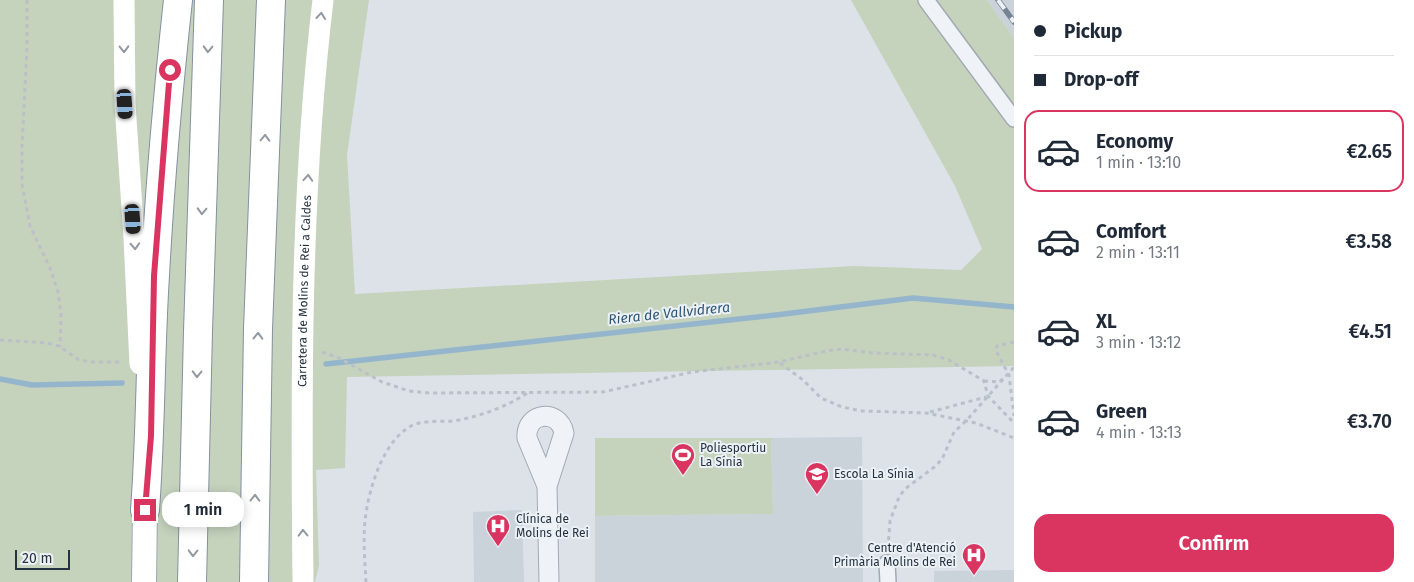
<!DOCTYPE html>
<html lang="en">
<head>
<meta charset="utf-8">
<style>
  :root { --surface:#fff; --page:#f2f2f3; --text:#1f2937; --muted:#747a83; --line:#e0e1e3; --accent:#da3560 }
  body { margin:0; font-family:"Fira Sans",sans-serif; background:var(--page); color:var(--text); height:100vh; display:flex; flex-direction:column; font-size:19px; white-space:nowrap }
  * { box-sizing:border-box; margin:0 }
  p { font-size:16px; color:var(--muted) }
  .icon { flex:none; width:28px; height:28px; fill:none; stroke:currentColor; stroke-width:2; stroke-linecap:round; stroke-linejoin:round }
  .map { position:relative; flex:1; overflow:hidden }
  .sheet { display:flex; flex-direction:column; background:var(--surface); width:400px }
  .sheet>* { flex:none }
  .guide { display:grid; align-content:center; height:110px; padding:0 20px; background:var(--surface) }
  .scale { position:absolute; left:15px; bottom:12px; width:55px; box-sizing:border-box; padding-left:5px; border:2px solid #253240; border-top:0; font-size:14px; line-height:18px; white-space:nowrap; color:#253240; -webkit-text-stroke:4px #ecf1f6; paint-order:stroke }
  .end { position:absolute; width:22px; height:22px; margin:-11px; border:6px solid #da3560; background:#fff; box-shadow:0 0 0 2px #fff }
  .from { border-radius:50% }
  .bubble { position:absolute; height:35px; border-radius:15px; background:var(--surface); box-shadow:0 2px 12px #0003; font-size:16px; font-weight:600; line-height:35px; text-align:center }
  .car { position:absolute; width:15px; height:30px; margin:-15px -8px; border-radius:6px; box-shadow:0 0 4px 1px #0007; background:linear-gradient(#222 24%,#8ab4d8 0 40%,#222 0 76%,#8ab4d8 0 86%,#222 0) }
  .guide b { display:flex; align-items:center; gap:18px; height:48px; font-size:19px }
  .guide b+b { border-top:1px solid var(--line) }
  .guide i { width:12px; height:12px; background:var(--text) }
  ul { padding:0; list-style:none }
  li { display:flex; align-items:center; gap:15px; height:82px; margin:0 10px 8px; padding:0 10px; border:2px solid transparent; border-radius:15px }
  li div { flex:1 }
  li b { display:block; font-size:19px }
  li em { font-style:normal; font-weight:600 }
  li.on { border-color:var(--accent) }
  li>.icon { width:45px; height:45px; stroke-width:1.5 }
  .primary-button { display:flex; gap:10px; margin-top:auto; padding:10px 20px }
  .primary-button a { flex:1; height:58px; border-radius:15px; background:var(--accent); color:#fff; font-size:20px; font-weight:600; line-height:58px; text-align:center }
  main { display:flex; flex:1; min-height:0 }
  .map>svg:first-child { display:block }
  .built { fill:#cad2da }
  .green { fill:#c5d3bd }
  .lines { fill:none; stroke-linecap:round; stroke-linejoin:round }
  .stream { stroke:#94b5cc; stroke-width:5.5 }
  .minor-casing { stroke:#a1aab2; stroke-width:18 }
  .tertiary-casing { stroke:#a1aab2; stroke-width:21 }
  .primary-casing { stroke:#9ba8b5; stroke-width:26 }
  .motorway-casing { stroke:#8391a0; stroke-width:30 }
  .path { stroke:#bac0c7; stroke-width:3; stroke-dasharray:4 4; stroke-linecap:butt }
  .minor { stroke:#eff2f6; stroke-width:15 }
  .tertiary { stroke:#eff2f6; stroke-width:19 }
  .secondary { stroke:#fff; stroke-width:21 }
  .primary { stroke:#fff; stroke-width:24 }
  .motorway { stroke:#fff; stroke-width:28 }
  .rail-casing { stroke:#758393; stroke-width:5.5 }
  .rail { stroke:#ecf1f6; stroke-width:4; stroke-dasharray:11; stroke-linecap:butt }
  .oneway { stroke:#9298a0 }
  .route { stroke:#da3560; stroke-width:6 }
  .labels { text-anchor:middle; stroke-width:4; stroke-linejoin:round; paint-order:stroke }
  .street-label { font-size:12px; fill:#253240; stroke:#ecf1f6 }
  .poi-label { font-size:12px; fill:#253240; stroke:#ecf1f6; text-anchor:start }
  .water-label { font-size:14px; font-style:italic; fill:#2b5677; stroke:#ecf1f6 }
</style>
</head>
<body>
<main>
<div class="map">
<svg width="1014" height="582" viewBox="0 0 1014 582">
  <rect width="100%" height="100%" fill="#dce2e8"/>
  <g class="built">
    <path d="M 987,0 L 1014,0 L 1014,38 Z"/>
    <path d="M 862,437 L 863,582 L 595,582 L 595,516 L 773,514 L 771,438 Z"/>
    <path d="M 522,510 L 524,582 L 474,582 L 473,512 Z"/>
    <path d="M 1014,570 L 1014,582 L 934,582 L 934,571 Z"/>
  </g>
  <g class="green">
    <path d="M 0,0 L 369,0 L 347,155 L 355,294 L 854,266 L 961,270 L 982,249 L 955,186 L 851,0 L 987,0 L 1014,38 L 1014,366 L 347,377 L 345,468 L 316,470 L 319,565 L 315,582 L 0,582 Z"/>
    <path d="M 595,438 L 771,438 L 773,514 L 595,516 Z"/>
  </g>
  <g class="lines">
    <g class="stream">
      <path d="M 326,364 L 776,315 L 913,298 L 1014,307"/>
      <path d="M 0,379 L 32,385 L 122,383"/>
    </g>
    <g class="minor-casing">
      <g id="minor">
        <path d="M 926,0 L 1014,119"/>
        <path d="M 887,563 L 888,582"/>
      </g>
    </g>
    <g class="tertiary-casing">
      <path id="tertiary" d="M 547,486 L 527,438 C 525,412 559,408 564,433 L 547,486 L 549,582"/>
    </g>
    <g class="primary-casing">
      <path id="primary" d="M 144,582 L 145,510"/>
    </g>
    <g class="motorway-casing">
      <g id="motorway">
        <path d="M 145,510 C 151,431 150,353 155,275 C 160,183 168,92 178,0"/>
        <path d="M 192,582 L 198,331 L 209,0"/>
        <path d="M 254,582 L 258,329 L 271,0"/>
      </g>
    </g>
    <g class="path">
      <path d="M 27,0 L 27,48 L 22,146 L 22,184 L 30,226 L 50,268 L 58,292 L 61,315 L 60,347"/>
      <path d="M 0,340 L 47,343 L 59,346 L 79,360 L 93,362 L 120,362"/>
      <path d="M 1014,342 L 997,346 L 996,351 L 1009,375 L 1014,416"/>
      <path d="M 322,352 L 339,358 L 382,382 L 409,391 L 430,393 L 603,392 L 692,372 L 779,362 L 826,351 L 841,349 L 873,353 L 933,355 L 949,360 L 984,381 L 988,396 L 1014,423"/>
      <path d="M 780,363 L 803,380 L 821,398 L 842,407 L 862,411 L 926,413 L 976,423 L 1014,438"/>
      <path d="M 984,381 L 999,382 L 1004,378"/>
      <path d="M 930,412 L 986,397"/>
      <path d="M 888,548 L 890,521 L 899,497 L 905,489 L 937,465 L 943,457 L 954,432 L 966,421 L 1014,367"/>
      <path d="M 366,582 C 365,562 363,541 365,521 C 368,491 383,439 413,425 C 428,419 444,423 459,420 C 484,415 508,406 529,392"/>
    </g>
    <use href="#minor" class="minor"/>
    <use href="#tertiary" class="tertiary"/>
    <g class="secondary">
      <path d="M 124,0 L 125,104 L 134,238 L 140,364"/>
      <path id="s1" d="M 303,582 C 301,388 300,193 323,0"/>
    </g>
    <use href="#primary" class="primary"/>
    <use href="#motorway" class="motorway"/>
    <g class="rail-casing">
      <path id="rail" d="M 998,0 L 1014,22"/>
    </g>
    <use href="#rail" class="rail"/>
  </g>
  <defs><path id="oneway-chevron" d="M-2-3.5L2.5 0L-2 3.5" fill="none" stroke-width="1.6" stroke-linecap="round" stroke-linejoin="round" transform="scale(1.25)"/></defs>
  <g class="oneway">
    <use href="#oneway-chevron" transform="translate(321 16) rotate(-84)"/>
    <use href="#oneway-chevron" transform="translate(124 49) rotate(89)"/>
    <use href="#oneway-chevron" transform="translate(208 49) rotate(92)"/>
    <use href="#oneway-chevron" transform="translate(265 138) rotate(-88)"/>
    <use href="#oneway-chevron" transform="translate(308 178) rotate(-86)"/>
    <use href="#oneway-chevron" transform="translate(202 211) rotate(92)"/>
    <use href="#oneway-chevron" transform="translate(135 246) rotate(87)"/>
    <use href="#oneway-chevron" transform="translate(258 336) rotate(-89)"/>
    <use href="#oneway-chevron" transform="translate(197 374) rotate(91)"/>
    <use href="#oneway-chevron" transform="translate(255 498) rotate(-89)"/>
    <use href="#oneway-chevron" transform="translate(303 533) rotate(-91)"/>
    <use href="#oneway-chevron" transform="translate(193 553) rotate(91)"/>
  </g>
  <g class="lines">
    <path class="route" d="M 145,510 L 151,436 L 154,276 L 170,70"/>
  </g>
  <defs>
    <g id="stadium-pin" transform="scale(1.25)"><path d="M0 17L-7.5 6A9.5 9.5 0 1 1 7.5 6Z" fill="#da3560" stroke="#ecf1f6"/><path d="M0-5a6.5 5 0 1 0 0 10a6.5 5 0 1 0 0-10ZM-3.5-1.8h7v3.6h-7Z" fill="#fff"/></g>
    <g id="school-pin" transform="scale(1.25)"><path d="M0 17L-7.5 6A9.5 9.5 0 1 1 7.5 6Z" fill="#da3560" stroke="#ecf1f6"/><path d="M0-5L7-2L0 1L-7-2ZM-4 1L0 2.5L4 1V4Q0 6-4 4Z" fill="#fff"/></g>
    <g id="hospital-pin" transform="scale(1.25)"><path d="M0 17L-7.5 6A9.5 9.5 0 1 1 7.5 6Z" fill="#da3560" stroke="#ecf1f6"/><path d="M-5-5h3v3.5h4V-5h3V5h-3V1.5h-4V5h-3Z" fill="#fff"/></g>
  </defs>
  <g fill-rule="evenodd">
    <use href="#stadium-pin" x="683" y="455"/>
    <use href="#school-pin" x="817" y="474"/>
    <use href="#hospital-pin" x="498" y="526"/>
    <use href="#hospital-pin" x="974" y="555"/>
  </g>
  <g class="labels">
    <g class="street-label">
      <text dy="4" stroke="none"><textPath href="#s1" startOffset="291">Carretera de Molins de Rei a Caldes</textPath></text>
    </g>
    <g class="poi-label">
      <text x="700" y="452">Poliesportiu<tspan x="700" dy="14">La Sínia</tspan></text>
      <text x="834" y="478">Escola La Sínia</text>
      <text x="516" y="523">Clínica de<tspan x="516" dy="14">Molins de Rei</tspan></text>
      <text x="956" y="552" text-anchor="end">Centre d'Atenció<tspan x="956" dy="14">Primària Molins de Rei</tspan></text>
    </g>
    <g class="water-label">
      <text transform="translate(669 313) rotate(-6)" y="5">Riera de Vallvidrera</text>
    </g>
  </g>
</svg>
<div class="scale">20 m</div>
<i class="end from" style="left:170px;top:70px"></i>
<i class="end" style="left:145px;top:510px"></i>
<div class="bubble" style="left:162px;top:492px;width:82px">1 min</div>
<i class="car" style="left:125px;top:104px;rotate:176deg"></i>
<i class="car" style="left:133px;top:219px;rotate:176deg"></i>
</div>
<section class="sheet">
<div class="guide">
<b><i class="from"></i>Pickup</b>
<b><i></i>Drop-off</b>
</div>
<ul>
<li class="on"><svg class="icon" aria-label="car" viewBox="0 0 24 24"><path d="M5 17H2v-5l4-1 3-4h7l3 4 3 1v5h-3M9 17h6M6 11h13"/><circle cx="7" cy="17" r="2"/><circle cx="17" cy="17" r="2"/></svg><div><b>Economy</b><p>1 min · 13:10</p></div><em>€2.65</em></li>
<li><svg class="icon" aria-label="car" viewBox="0 0 24 24"><path d="M5 17H2v-5l4-1 3-4h7l3 4 3 1v5h-3M9 17h6M6 11h13"/><circle cx="7" cy="17" r="2"/><circle cx="17" cy="17" r="2"/></svg><div><b>Comfort</b><p>2 min · 13:11</p></div><em>€3.58</em></li>
<li><svg class="icon" aria-label="car" viewBox="0 0 24 24"><path d="M5 17H2v-5l4-1 3-4h7l3 4 3 1v5h-3M9 17h6M6 11h13"/><circle cx="7" cy="17" r="2"/><circle cx="17" cy="17" r="2"/></svg><div><b>XL</b><p>3 min · 13:12</p></div><em>€4.51</em></li>
<li><svg class="icon" aria-label="car" viewBox="0 0 24 24"><path d="M5 17H2v-5l4-1 3-4h7l3 4 3 1v5h-3M9 17h6M6 11h13"/><circle cx="7" cy="17" r="2"/><circle cx="17" cy="17" r="2"/></svg><div><b>Green</b><p>4 min · 13:13</p></div><em>€3.70</em></li>
</ul>
<div class="primary-button"><a>Confirm</a></div>
</section>
</main>
</body>
</html>
